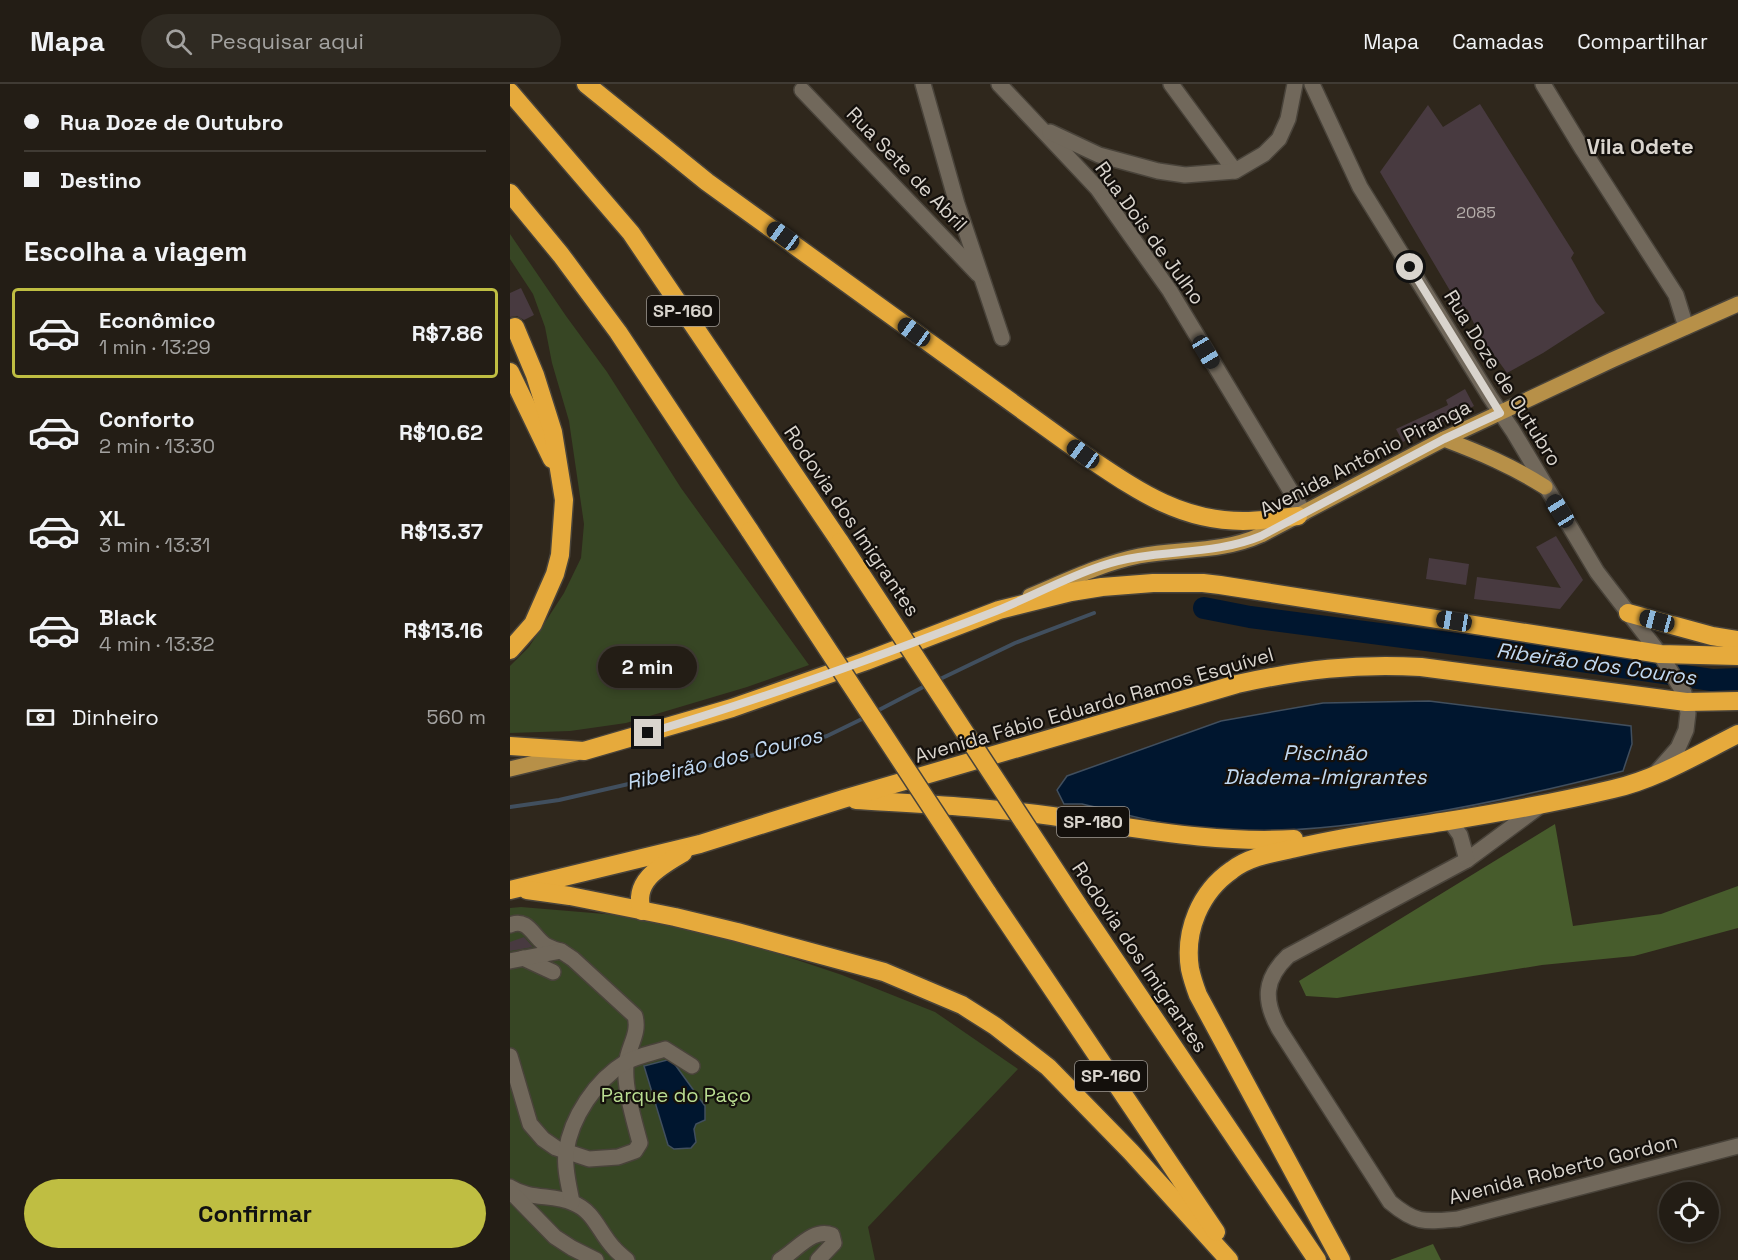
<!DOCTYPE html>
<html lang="pt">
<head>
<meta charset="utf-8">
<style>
  :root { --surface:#231d15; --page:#2f2a22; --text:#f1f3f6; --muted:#a3a2a0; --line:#403b34; --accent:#bfbe42 }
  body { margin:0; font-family:"Space Grotesk",sans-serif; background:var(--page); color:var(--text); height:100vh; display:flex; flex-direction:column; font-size:22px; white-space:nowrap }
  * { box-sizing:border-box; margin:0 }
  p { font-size:20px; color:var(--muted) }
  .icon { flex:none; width:33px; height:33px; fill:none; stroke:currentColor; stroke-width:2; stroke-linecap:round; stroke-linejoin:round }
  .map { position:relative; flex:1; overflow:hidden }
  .panel { display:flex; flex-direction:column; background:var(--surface); width:510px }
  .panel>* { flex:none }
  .top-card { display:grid; align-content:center; height:132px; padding:0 24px; background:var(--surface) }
  .controls { position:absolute; left:1149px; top:1098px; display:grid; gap:12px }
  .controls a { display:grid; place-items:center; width:60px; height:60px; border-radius:50%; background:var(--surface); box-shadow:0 3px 9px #0003,0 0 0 2px var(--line); font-size:30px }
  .end { position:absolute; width:27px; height:27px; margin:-14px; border:8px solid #d9d4cd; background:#111; box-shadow:0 0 0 3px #111 }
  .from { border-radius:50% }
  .bubble { position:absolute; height:42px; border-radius:21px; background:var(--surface); box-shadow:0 3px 9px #0003,0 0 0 2px var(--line); font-size:20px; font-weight:600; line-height:42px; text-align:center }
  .car { position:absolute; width:18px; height:36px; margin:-18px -9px; border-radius:8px; box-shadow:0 0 4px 2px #0007; background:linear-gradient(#222 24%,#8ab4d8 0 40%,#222 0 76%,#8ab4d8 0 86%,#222 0) }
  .top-card b { display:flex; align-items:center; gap:21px; height:57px; font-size:22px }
  .top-card b+b { border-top:2px solid var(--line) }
  .top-card i { width:15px; height:15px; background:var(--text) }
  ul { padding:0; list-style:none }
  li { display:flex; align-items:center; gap:18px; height:90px; margin:0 12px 9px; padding:0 12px; border:3px solid transparent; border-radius:6px }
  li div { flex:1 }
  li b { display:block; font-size:22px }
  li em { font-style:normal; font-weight:600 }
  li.selected { border-color:var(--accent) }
  li>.icon { width:54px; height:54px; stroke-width:1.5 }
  h2 { padding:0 24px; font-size:27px; line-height:72px }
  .pay { display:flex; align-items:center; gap:15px; height:66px; padding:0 24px; font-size:22px }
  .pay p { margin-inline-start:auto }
  .primary-button { display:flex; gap:12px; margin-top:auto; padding:12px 24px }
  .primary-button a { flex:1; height:69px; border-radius:36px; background:var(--accent); color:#111; font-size:24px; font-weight:600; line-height:69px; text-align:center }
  header { display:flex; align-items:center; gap:36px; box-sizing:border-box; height:84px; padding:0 30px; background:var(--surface); border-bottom:2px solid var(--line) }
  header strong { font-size:28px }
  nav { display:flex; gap:33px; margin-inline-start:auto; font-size:21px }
  .search { width:420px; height:54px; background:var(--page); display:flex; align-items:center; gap:15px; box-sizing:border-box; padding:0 21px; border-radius:33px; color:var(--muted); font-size:22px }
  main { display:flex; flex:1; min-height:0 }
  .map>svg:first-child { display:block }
  .green { fill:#374624 }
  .forest { fill:#475c2c }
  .water { fill:#00162f; stroke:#414f5e; stroke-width:1.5 }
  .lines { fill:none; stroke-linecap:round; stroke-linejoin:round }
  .stream { stroke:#414f5e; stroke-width:4 }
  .river { stroke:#00162f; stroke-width:22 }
  .building { fill:#483a40 }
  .minor-casing { stroke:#49433a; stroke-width:18 }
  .major-casing { stroke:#49433a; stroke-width:18 }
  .highway-casing { stroke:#49433a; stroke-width:21 }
  .minor { stroke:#71685b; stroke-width:15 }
  .major { stroke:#b79048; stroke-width:15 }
  .highway { stroke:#e6aa3c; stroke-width:18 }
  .highway-bridge-casing { stroke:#49433a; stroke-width:21; stroke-linecap:butt }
  .highway-bridge { stroke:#e6aa3c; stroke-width:18 }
  .route { stroke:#d9d4cd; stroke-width:8 }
  .labels { text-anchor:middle; stroke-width:4.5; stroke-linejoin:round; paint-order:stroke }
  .number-label { font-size:16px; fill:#b5aeaa }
  .shield { fill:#14100c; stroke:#9e9993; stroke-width:1.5 }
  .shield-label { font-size:18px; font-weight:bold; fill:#d9d4cd }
  .street-label { font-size:20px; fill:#d9d4cd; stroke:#14100c }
  .park-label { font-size:20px; fill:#b9dc91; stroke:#14100c }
  .water-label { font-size:21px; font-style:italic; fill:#c1d9f2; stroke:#14100c }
  .quarter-label { font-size:22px; font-weight:bold; fill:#d9d4cd; stroke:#14100c }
</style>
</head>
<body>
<header>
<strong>Mapa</strong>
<div class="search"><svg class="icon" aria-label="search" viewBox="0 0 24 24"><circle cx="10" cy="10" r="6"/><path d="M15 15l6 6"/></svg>Pesquisar aqui</div>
<nav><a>Mapa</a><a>Camadas</a><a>Compartilhar</a></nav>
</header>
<main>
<section class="panel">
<div class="top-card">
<b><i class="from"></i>Rua Doze de Outubro</b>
<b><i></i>Destino</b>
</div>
<h2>Escolha a viagem</h2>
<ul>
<li class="selected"><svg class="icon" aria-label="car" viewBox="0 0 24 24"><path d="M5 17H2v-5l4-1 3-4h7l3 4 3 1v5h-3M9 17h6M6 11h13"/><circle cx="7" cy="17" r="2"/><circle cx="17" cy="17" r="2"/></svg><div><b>Econômico</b><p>1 min · 13:29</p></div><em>R$7.86</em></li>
<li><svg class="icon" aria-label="car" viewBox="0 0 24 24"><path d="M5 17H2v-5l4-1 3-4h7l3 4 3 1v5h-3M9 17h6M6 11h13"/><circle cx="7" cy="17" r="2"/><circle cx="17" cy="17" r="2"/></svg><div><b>Conforto</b><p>2 min · 13:30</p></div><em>R$10.62</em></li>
<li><svg class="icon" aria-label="car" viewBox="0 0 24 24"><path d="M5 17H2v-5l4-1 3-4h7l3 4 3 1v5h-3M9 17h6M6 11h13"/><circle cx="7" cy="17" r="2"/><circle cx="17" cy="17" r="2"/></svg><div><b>XL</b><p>3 min · 13:31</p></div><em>R$13.37</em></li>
<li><svg class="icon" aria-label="car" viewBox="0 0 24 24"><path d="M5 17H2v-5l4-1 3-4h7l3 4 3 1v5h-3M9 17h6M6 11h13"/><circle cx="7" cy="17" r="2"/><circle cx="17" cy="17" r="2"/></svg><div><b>Black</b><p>4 min · 13:32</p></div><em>R$13.16</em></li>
</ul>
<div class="pay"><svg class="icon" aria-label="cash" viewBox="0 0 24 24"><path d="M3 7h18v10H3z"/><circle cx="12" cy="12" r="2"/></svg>Dinheiro<p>560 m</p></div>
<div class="primary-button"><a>Confirmar</a></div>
</section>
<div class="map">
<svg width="1228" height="1176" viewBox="0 0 1228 1176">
  <rect width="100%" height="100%" fill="#2f271c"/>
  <g class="green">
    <path d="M 0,150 L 56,232 L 97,288 L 171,404 L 299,581 L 237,603 L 116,639 L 60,647 L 0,649 L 0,582 L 19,563 L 54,509 L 71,474 L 74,440 L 59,337 L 42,279 L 35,243 L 23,210 L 0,175 Z"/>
    <path d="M 11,823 L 167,836 L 332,891 L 425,928 L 508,985 L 358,1143 L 365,1176 L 0,1176 L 0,824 Z"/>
  </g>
  <g class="forest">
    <path d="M 1045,740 L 1063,842 L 1151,830 L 1228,802 L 1228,844 L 1124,872 L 1032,881 L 827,914 L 796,912 L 789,897 Z"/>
    <path d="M 923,1160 L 931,1176 L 880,1176 Z"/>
  </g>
  <g class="water">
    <path d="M 919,617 L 1121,642 L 1122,660 L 1113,687 C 1019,711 924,732 828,742 C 780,747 730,750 683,744 C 646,740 608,728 572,720 L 554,720 L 547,706 L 557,692 L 711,637 L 813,619 Z"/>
    <path d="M 161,975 L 195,1022 L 195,1036 L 186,1040 L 184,1045 L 186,1058 L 181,1064 L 164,1065 L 158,1061 L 134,982 Z"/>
  </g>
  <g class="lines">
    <g class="stream">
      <path d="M 426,597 L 505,559 L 584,529"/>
      <path d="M 365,628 L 417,601"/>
      <path d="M 0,723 L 49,716 L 275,664 L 317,652 L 356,633"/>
    </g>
    <path class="river" d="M 694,524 L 740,533 L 1030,571 L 1202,596 L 1228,595"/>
  </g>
  <g class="building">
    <path d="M 970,20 L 1064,169 L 1061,174 L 1086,218 L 1095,229 L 1033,269 L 997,289 L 969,250 L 957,225 L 952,227 L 870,88 L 918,21 L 933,43 Z"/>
    <path d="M 11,204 L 24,231 L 14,236 L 7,232 L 0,233 L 0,209 Z"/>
    <path d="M 955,305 L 964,322 L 893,358 L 886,345 L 938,321 L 936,316 Z"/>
    <path d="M 1046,452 L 1073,496 L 1050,525 L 964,515 L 967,493 L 1051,504 L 1026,463 Z"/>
    <path d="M 919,474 L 959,480 L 956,501 L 916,495 Z"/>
    <path d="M 14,853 L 23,863 L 0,867 L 0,858 Z"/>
  </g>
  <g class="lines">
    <g class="minor-casing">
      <g id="minor">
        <path d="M 413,0 L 447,120 L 492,254"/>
        <path d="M 489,0 L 587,104 L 660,207 L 794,429"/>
        <path d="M 661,0 L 725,87"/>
        <path d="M 802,0 L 850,103 L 980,313 L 1003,347 L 1087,488 L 1150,570 L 1174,609 L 1178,629 L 1176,646 L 1168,664 L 1145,690"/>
        <path d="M 1033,0 L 1073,66 L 1166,211 L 1176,243"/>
        <path d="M 292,6 L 468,190"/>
        <path d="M 540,48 L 589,71 L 648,87 L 675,91 L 725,87 L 754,70 L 769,55 L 778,35 L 785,0"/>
        <path d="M 1030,722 L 957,776 L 778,872 C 754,895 753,916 769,945 L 880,1118 C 906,1140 915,1138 948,1135 L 1228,1062"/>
        <path d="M 940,737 L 950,751 L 957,776"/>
        <path d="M 0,841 C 19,833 23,854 37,862 C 41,864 46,866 51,867"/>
        <path d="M 13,874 L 43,888"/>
        <path d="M 0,877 L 51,867 L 63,875 L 125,932 C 130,950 118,962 116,981 C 114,1004 124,1036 130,1059 L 125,1067 L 108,1073 L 79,1075 L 46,1064 L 33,1055 L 20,1040 L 0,972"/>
        <path d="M 0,1103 C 20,1116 43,1110 63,1119 C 84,1127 89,1148 103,1163 C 107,1168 112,1172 117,1176"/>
        <path d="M 0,1107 L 45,1153 L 62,1164 L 86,1176"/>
        <path d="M 62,1118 C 59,1102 54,1084 56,1068 C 61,1033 86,996 116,978 C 127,972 143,969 155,965 L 182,982"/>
        <path d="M 270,1176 C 286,1167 303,1143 322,1151 L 324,1159 L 308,1176"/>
      </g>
    </g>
    <g class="major-casing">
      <g id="major">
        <path d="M 934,355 C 971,369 1002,382 1035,403"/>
        <path d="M 520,512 C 556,497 590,480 629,472 C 671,464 711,469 751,451 L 934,355 L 1102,276 L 1228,220"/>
        <path d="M 0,685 L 66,669"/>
      </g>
    </g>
    <g class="highway-casing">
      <g id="highway">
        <path d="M 76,0 L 197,98 L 573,370 C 624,404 668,437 733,437 C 751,437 770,434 788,432"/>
        <path d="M 0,8 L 121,149 L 330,458"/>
        <path d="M 0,109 L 51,171 L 108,248 L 240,447"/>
        <path d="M 0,288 L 42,375"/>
        <path d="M 1118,529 L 1202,552 L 1228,556"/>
        <path d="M 0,566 L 23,540 L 45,490 L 50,471 L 54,416 L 43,348 L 25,291 L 5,243"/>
        <path d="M 0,662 L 74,667 L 222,624 L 356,577 L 489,526 L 561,508 L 592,503 L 643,499 L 693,499 L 710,501 L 1150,570 L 1228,572"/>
        <path d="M 346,716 C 411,720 477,723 542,732 C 623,743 702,760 784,755"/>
        <path d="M 0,806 L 190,760 L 333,715 L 727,600 C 791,586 845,579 911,583 L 1176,618 L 1228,617"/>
        <path d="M 17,806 L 60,812 L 165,833 L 227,848 L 374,888 L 452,921 L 485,942 L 538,983 L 621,1068 L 719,1176"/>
        <path d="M 477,808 L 706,1148"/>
        <path d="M 568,821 L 807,1176"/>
        <path d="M 132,827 C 122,797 151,782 173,769"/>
        <path d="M 831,1176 L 688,911 C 685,903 682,894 680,885 C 674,847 690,808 722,786 C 740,772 764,769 786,764 C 836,752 887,745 938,737 C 993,728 1049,718 1103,705 C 1147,695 1188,670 1228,650"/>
      </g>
    </g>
    <use href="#minor" class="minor"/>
    <use href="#major" class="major"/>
    <use href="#highway" class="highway"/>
    <g class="highway-bridge-casing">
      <g id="highway-bridge">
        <path d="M 240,447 L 477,808"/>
        <path d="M 330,458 L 568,821"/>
      </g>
    </g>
    <use href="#highway-bridge" class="highway-bridge"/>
  </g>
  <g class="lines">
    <path class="route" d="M 138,649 C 256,614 371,572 486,527 C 521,513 555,494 591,482 C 643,464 700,473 751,452 L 934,355 L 990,329 L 900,183"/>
  </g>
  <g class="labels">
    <g class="number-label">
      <text x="966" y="134">2085</text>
    </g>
    <g class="shield">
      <rect x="137" y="212" width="72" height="30" rx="4.5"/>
      <rect x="547" y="723" width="72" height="30" rx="4.5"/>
      <rect x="565" y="977" width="72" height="30" rx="4.5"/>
    </g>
    <g class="shield-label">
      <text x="173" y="233">SP-160</text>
      <text x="583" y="744">SP-180</text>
      <text x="601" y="998">SP-160</text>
    </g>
    <g class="street-label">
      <text transform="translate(397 85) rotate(46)" y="7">Rua Sete de Abril</text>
      <text transform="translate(640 149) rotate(54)" y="7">Rua Dois de Julho</text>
      <text transform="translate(993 294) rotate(58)" y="7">Rua Doze de Outubro</text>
      <text transform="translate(855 374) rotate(-27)" y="7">Avenida Antônio Piranga</text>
      <text transform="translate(342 437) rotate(56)" y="7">Rodovia dos Imigrantes</text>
      <text transform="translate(584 621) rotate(-16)" y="7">Avenida Fábio Eduardo Ramos Esquível</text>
      <text transform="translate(630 873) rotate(56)" y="7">Rodovia dos Imigrantes</text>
      <text transform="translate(1053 1085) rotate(-14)" y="7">Avenida Roberto Gordon</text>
    </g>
    <g class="park-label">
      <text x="166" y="1018">Parque do Paço</text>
    </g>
    <g class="water-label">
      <text transform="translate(1086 580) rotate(8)" y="7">Ribeirão dos Couros</text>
      <text x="815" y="676">Piscinão<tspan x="815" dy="24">Diadema-Imigrantes</tspan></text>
      <text transform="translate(214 675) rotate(-14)" y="7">Ribeirão dos Couros</text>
    </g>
    <g class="quarter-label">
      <text x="1130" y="70">Vila Odete</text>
    </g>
  </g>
</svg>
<div class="controls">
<a><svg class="icon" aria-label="locate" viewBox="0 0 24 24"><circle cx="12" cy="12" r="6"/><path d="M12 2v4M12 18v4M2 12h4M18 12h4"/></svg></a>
</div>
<i class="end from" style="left:900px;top:183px"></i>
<i class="end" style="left:138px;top:649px"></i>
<div class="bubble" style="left:88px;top:562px;width:99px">2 min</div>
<i class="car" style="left:273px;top:152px;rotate:306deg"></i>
<i class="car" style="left:404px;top:248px;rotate:306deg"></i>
<i class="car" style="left:696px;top:268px;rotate:149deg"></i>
<i class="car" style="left:573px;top:370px;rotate:306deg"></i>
<i class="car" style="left:1050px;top:427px;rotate:328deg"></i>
<i class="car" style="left:944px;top:537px;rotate:279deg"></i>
<i class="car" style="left:1147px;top:537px;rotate:285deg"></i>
</div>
</main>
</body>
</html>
